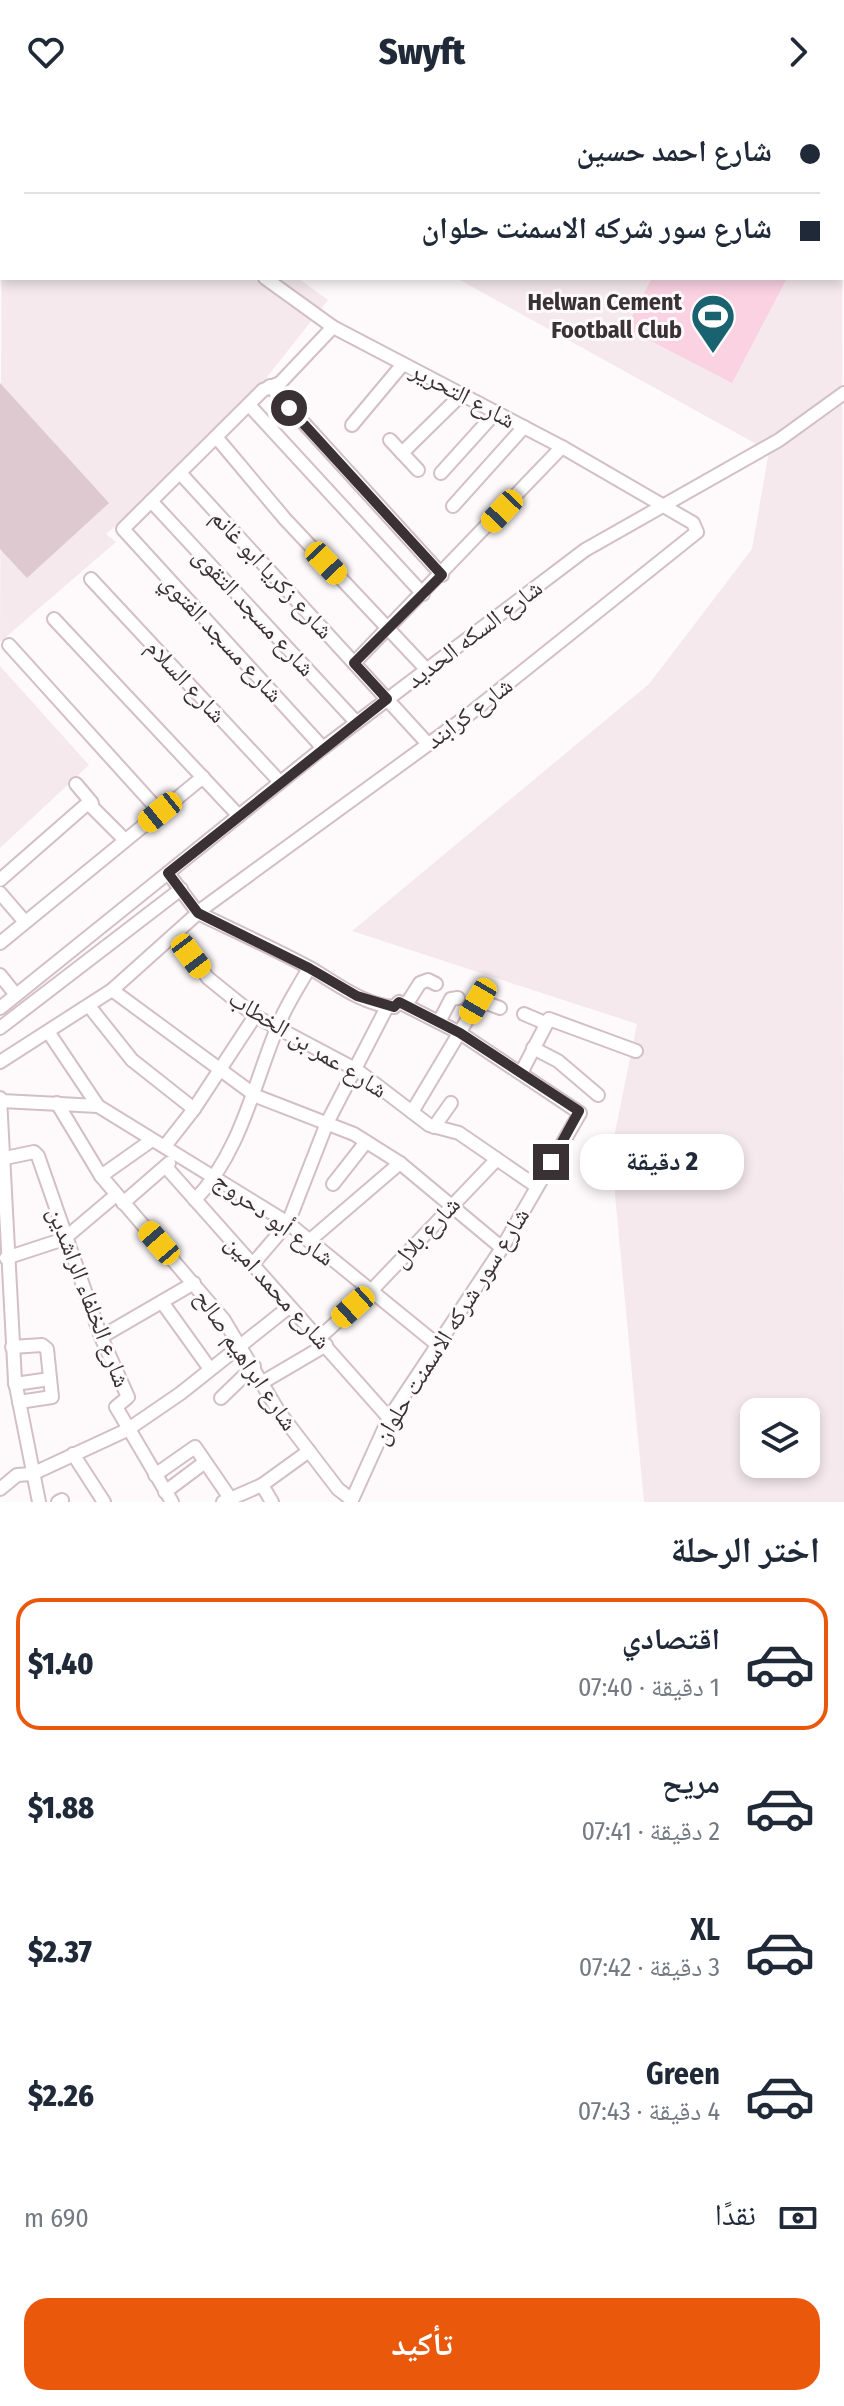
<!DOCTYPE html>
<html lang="ar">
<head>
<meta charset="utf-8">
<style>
  :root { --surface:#fff; --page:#f6f6f7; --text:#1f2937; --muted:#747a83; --line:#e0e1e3; --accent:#ea580c }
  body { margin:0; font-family:"Fira Sans Condensed","Noto Naskh Arabic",sans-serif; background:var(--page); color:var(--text); direction:rtl; height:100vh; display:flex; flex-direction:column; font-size:30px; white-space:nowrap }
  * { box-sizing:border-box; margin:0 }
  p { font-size:26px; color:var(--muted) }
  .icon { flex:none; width:44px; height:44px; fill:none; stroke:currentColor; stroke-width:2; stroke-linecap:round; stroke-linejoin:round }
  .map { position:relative; height:1398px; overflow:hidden; direction:ltr }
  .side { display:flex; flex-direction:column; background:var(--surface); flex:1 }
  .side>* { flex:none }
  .hud { position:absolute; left:0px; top:0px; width:844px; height:176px; box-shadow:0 4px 12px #0003; direction:rtl; display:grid; align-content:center; height:176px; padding:0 24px; background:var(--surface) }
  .controls { position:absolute; left:740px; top:1294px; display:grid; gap:16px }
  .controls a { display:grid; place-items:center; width:80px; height:80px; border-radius:16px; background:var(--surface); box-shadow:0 4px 12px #0003; font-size:40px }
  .end { position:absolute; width:36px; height:36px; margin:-18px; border:10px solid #393134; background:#fff; box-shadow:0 0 0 4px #fff }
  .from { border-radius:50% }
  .bubble { position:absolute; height:56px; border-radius:24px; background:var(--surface); box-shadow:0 4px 12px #0003; font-size:26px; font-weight:800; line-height:56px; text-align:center; direction:rtl }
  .car { position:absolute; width:24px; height:48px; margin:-24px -12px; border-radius:10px; box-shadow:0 0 6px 2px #0007; background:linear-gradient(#f5c518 24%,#345 0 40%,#f5c518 0 76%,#345 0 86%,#f5c518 0) }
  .hud b { display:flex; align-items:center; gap:28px; height:76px; font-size:30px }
  .hud b+b { border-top:2px solid var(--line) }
  .hud i { width:20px; height:20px; background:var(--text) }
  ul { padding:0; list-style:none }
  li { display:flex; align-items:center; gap:24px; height:132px; margin:0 16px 12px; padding:0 8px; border:4px solid transparent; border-radius:24px }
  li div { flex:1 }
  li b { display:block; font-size:30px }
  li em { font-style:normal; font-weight:800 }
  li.current { border-color:var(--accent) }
  li>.icon { width:72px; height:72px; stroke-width:1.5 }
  h2 { padding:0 24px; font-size:36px; line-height:96px }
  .pay { display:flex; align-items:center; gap:20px; height:88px; padding:0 24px; font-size:30px }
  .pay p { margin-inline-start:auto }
  .action { display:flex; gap:16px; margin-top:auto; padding:16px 24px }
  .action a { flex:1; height:92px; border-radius:24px; background:var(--accent); color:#fff; font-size:32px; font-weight:800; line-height:92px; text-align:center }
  header { display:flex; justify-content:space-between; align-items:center; height:104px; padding:0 24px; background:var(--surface); font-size:36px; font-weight:800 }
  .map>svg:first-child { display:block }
  .built { fill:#f5e9ed; fill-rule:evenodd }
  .green { fill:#fad2e1 }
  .building { fill:#dec9d1 }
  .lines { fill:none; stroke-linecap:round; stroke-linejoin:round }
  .street-casing { stroke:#d3bfc6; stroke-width:16 }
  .street { stroke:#fff; stroke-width:12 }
  .route { stroke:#393134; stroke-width:10 }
  .labels { text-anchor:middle; stroke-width:6; stroke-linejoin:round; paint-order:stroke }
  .poi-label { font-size:24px; font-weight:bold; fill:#393134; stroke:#fefafc; text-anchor:end }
  .street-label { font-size:24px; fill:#393134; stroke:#fefafc }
</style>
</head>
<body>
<header><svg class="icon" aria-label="forward" viewBox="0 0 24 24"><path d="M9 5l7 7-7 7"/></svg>Swyft<svg class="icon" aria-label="heart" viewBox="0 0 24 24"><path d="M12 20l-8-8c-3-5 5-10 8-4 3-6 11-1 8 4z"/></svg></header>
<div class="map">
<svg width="844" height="1398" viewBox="0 0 844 1398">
  <rect width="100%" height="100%" fill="#fefafc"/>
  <g class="built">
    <path d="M 179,0 L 609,0 L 613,2 L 181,2 Z"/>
    <path d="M 2,47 L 2,174 L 298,174 L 328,196 L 218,335 L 106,430 L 116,438 L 0,538 Z"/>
    <path d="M 842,97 L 844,1398 L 644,1398 L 611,1048 L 637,920 L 352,827 L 649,580 L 752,445 L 769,347 L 456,174 L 842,174 ZM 754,1308 L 806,1308 L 806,1360 L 754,1360 Z"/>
    <path d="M 0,562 L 89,661 L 0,744 Z"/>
  </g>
  <path class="green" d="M 652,174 L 787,174 L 732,279 L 626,224 Z"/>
  <path class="building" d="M 0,279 L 109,399 L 27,474 L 0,445 Z"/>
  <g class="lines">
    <g class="street-casing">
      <g id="street">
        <path d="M 46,0 L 48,2"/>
        <path d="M 652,0 L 656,2"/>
        <path d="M 690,0 L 694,2"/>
        <path d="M 391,2 L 392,0"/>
        <path d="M 842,76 L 844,77"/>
        <path d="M 842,95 L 844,96"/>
        <path d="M 270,282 L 442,471"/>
        <path d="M 249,301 L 423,490"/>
        <path d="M 352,321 L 403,260"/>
        <path d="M 217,334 L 285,415 L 427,566"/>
        <path d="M 390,336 L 418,366"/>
        <path d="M 402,349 L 462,290"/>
        <path d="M 441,369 L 496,308"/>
        <path d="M 181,370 L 428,640"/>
        <path d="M 151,397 L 356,618"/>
        <path d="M 453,402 L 524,323"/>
        <path d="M 91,475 L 280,678"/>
        <path d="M 54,515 L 239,712"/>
        <path d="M 9,541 L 160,708"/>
        <path d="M 354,559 L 562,343"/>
        <path d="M 323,644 L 123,425 L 263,286 L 280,279 L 333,223"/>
        <path d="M 76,680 L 92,699"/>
        <path d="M 0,776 L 88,699 L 125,736"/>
        <path d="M 0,789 L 25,818"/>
        <path d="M 198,808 L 467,612 L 697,428 L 693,419 L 562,343 L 333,223 L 265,174"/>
        <path d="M 198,809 C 235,827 273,844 310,864 C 336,879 363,901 394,903 L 399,898 L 460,929 L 580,1009 L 502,1144 L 389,1314 L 351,1398"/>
        <path d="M 175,830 L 208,874 L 255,912 L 357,966 L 429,1021 L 459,1029 L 536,1082"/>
        <path d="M 0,839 L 203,673"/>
        <path d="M 0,871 L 16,891"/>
        <path d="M 112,886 L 256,992 L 354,1030 L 400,1059 L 502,1144"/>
        <path d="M 406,901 L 420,879 L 428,876 L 436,880"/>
        <path d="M 89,902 L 132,956 L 194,1005"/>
        <path d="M 0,904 L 323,644 L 585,446 L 779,336 L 844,289"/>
        <path d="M 524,910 L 545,919"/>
        <path d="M 439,918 L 451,895 L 458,894"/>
        <path d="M 0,924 L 181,785"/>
        <path d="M 49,929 L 98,1002"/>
        <path d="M 533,944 L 558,957 L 598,991"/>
        <path d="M 0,958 L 112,886 L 198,809 L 168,769"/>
        <path d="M 521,969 L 549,915 L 636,947"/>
        <path d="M 0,994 L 15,1277 L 39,1398"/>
        <path d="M 2,997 L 98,1002 L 288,1119 L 439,1242"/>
        <path d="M 57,999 L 101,1072 L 224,1216 L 279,1308 L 338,1385 L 352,1396"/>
        <path d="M 412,1008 L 479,896 L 500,904"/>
        <path d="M 434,1023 L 451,999"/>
        <path d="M 165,1042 L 194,1005 L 255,912"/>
        <path d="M 5,1054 L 34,1048 L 38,1052 L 101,1233 L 128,1293 L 116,1303 L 172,1398"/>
        <path d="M 166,1063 L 389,1314"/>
        <path d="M 101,1072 L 152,1036"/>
        <path d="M 333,1080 L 366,1038"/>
        <path d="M 195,1096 C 240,1049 253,983 277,924 C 285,903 298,884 309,864"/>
        <path d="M 123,1099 L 169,1059"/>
        <path d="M 309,1137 L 400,1059"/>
        <path d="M 6,1154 L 64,1135 L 116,1091"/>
        <path d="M 252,1161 L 288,1119 L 327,1019 L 387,903"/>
        <path d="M 162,1198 L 210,1265"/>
        <path d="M 101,1233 L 194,1179"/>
        <path d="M 319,1234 L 370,1188 L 497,1055"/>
        <path d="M 12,1243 L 42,1241 L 47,1245 L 52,1293 L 19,1298"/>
        <path d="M 263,1278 L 326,1241"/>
        <path d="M 15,1280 L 50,1275"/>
        <path d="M 221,1294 L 254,1262"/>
        <path d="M 73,1350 L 104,1398"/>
        <path d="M 155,1371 L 195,1343 L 230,1394"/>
        <path d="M 262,1381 L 272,1398"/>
        <path d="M 0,1385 L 17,1371 L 32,1370 L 127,1326 L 181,1289 L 289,1203"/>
        <path d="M 165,1388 L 205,1358"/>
        <path d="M 58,1398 L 62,1396"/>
        <path d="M 223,1398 L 262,1381 L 309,1347"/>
      </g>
    </g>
    <use href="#street" class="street"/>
  </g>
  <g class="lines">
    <path class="route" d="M 289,304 L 442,471 L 354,559 L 387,595 L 168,769 L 198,809 L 309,864 L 357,892 L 394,903 L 399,898 L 460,929 L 579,1007 L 551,1058"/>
  </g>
  <defs>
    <g id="stadium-pin" transform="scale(2.3)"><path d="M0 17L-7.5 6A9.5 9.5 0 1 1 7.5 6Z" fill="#196370" stroke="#fefafc"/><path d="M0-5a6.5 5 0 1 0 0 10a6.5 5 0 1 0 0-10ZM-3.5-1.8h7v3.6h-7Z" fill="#fff"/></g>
  </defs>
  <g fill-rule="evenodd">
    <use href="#stadium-pin" x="713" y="212"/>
  </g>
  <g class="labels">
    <g class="poi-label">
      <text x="682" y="206">Helwan Cement<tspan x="682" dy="28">Football Club</tspan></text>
    </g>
    <g class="street-label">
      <text transform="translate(463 291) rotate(28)" y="8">شارع التحرير</text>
      <text transform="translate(272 470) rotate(47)" y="8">شارع زكريا ابو غانم</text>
      <text transform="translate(254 508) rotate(47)" y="8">شارع مسجد التقوى</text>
      <text transform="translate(474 530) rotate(-37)" y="8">شارع السكه الحديد</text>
      <text transform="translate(222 534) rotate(47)" y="8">شارع مسجد الفتوي</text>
      <text transform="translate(186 577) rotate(47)" y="8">شارع السلام</text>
      <text transform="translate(469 609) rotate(-37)" y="8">شارع كرابند</text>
      <text transform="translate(308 940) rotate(32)" y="8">شارع عمر بن الخطاب</text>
      <text transform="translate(274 1115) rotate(36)" y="8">شارع أبو دحروج</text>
      <text transform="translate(426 1128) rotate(-47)" y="8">شارع بلال</text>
      <text transform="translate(278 1188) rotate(48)" y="8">شارع محمد امين</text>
      <text transform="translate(89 1193) rotate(69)" y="8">شارع الخلفاء الراشدين</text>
      <text transform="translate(451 1222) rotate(-58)" y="8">شارع سور شركه الاسمنت حلوان</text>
      <text transform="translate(246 1256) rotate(56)" y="8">شارع ابراهيم صالح</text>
    </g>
  </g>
</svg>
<div class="controls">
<a><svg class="icon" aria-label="layers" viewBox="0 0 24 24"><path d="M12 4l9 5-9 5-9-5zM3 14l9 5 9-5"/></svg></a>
</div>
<i class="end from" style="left:289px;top:304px"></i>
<i class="end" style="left:551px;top:1058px"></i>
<div class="bubble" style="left:580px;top:1030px;width:164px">2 دقيقة</div>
<i class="car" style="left:502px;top:407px;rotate:223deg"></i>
<i class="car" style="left:326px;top:459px;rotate:137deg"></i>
<i class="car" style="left:160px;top:708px;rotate:231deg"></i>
<i class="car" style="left:191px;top:852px;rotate:143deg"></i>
<i class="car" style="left:478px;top:897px;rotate:210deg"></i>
<i class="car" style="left:159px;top:1139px;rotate:319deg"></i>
<i class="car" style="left:353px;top:1203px;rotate:228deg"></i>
<div class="hud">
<b><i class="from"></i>شارع احمد حسين</b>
<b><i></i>شارع سور شركه الاسمنت حلوان</b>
</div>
</div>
<section class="side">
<h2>اختر الرحلة</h2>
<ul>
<li class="current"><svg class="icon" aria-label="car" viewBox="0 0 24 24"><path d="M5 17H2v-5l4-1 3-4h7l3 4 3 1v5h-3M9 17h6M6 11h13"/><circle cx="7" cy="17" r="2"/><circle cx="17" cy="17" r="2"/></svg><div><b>اقتصادي</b><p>1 دقيقة · 07:40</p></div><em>$1.40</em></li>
<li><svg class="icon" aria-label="car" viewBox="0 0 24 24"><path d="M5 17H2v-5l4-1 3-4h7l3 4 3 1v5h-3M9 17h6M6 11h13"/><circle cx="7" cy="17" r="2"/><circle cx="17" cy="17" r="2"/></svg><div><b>مريح</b><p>2 دقيقة · 07:41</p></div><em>$1.88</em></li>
<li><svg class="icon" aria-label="car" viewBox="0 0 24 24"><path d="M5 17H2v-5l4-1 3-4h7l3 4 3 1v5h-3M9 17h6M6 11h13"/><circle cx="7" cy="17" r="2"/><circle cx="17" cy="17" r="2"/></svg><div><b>XL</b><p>3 دقيقة · 07:42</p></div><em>$2.37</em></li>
<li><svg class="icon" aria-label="car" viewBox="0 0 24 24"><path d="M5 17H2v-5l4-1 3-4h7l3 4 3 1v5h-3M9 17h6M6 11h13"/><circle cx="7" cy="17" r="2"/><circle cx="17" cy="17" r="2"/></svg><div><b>Green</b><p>4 دقيقة · 07:43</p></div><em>$2.26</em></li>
</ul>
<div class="pay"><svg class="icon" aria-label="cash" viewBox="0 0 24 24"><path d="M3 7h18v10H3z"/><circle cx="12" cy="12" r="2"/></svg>نقدًا<p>690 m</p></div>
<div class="action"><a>تأكيد</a></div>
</section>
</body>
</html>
